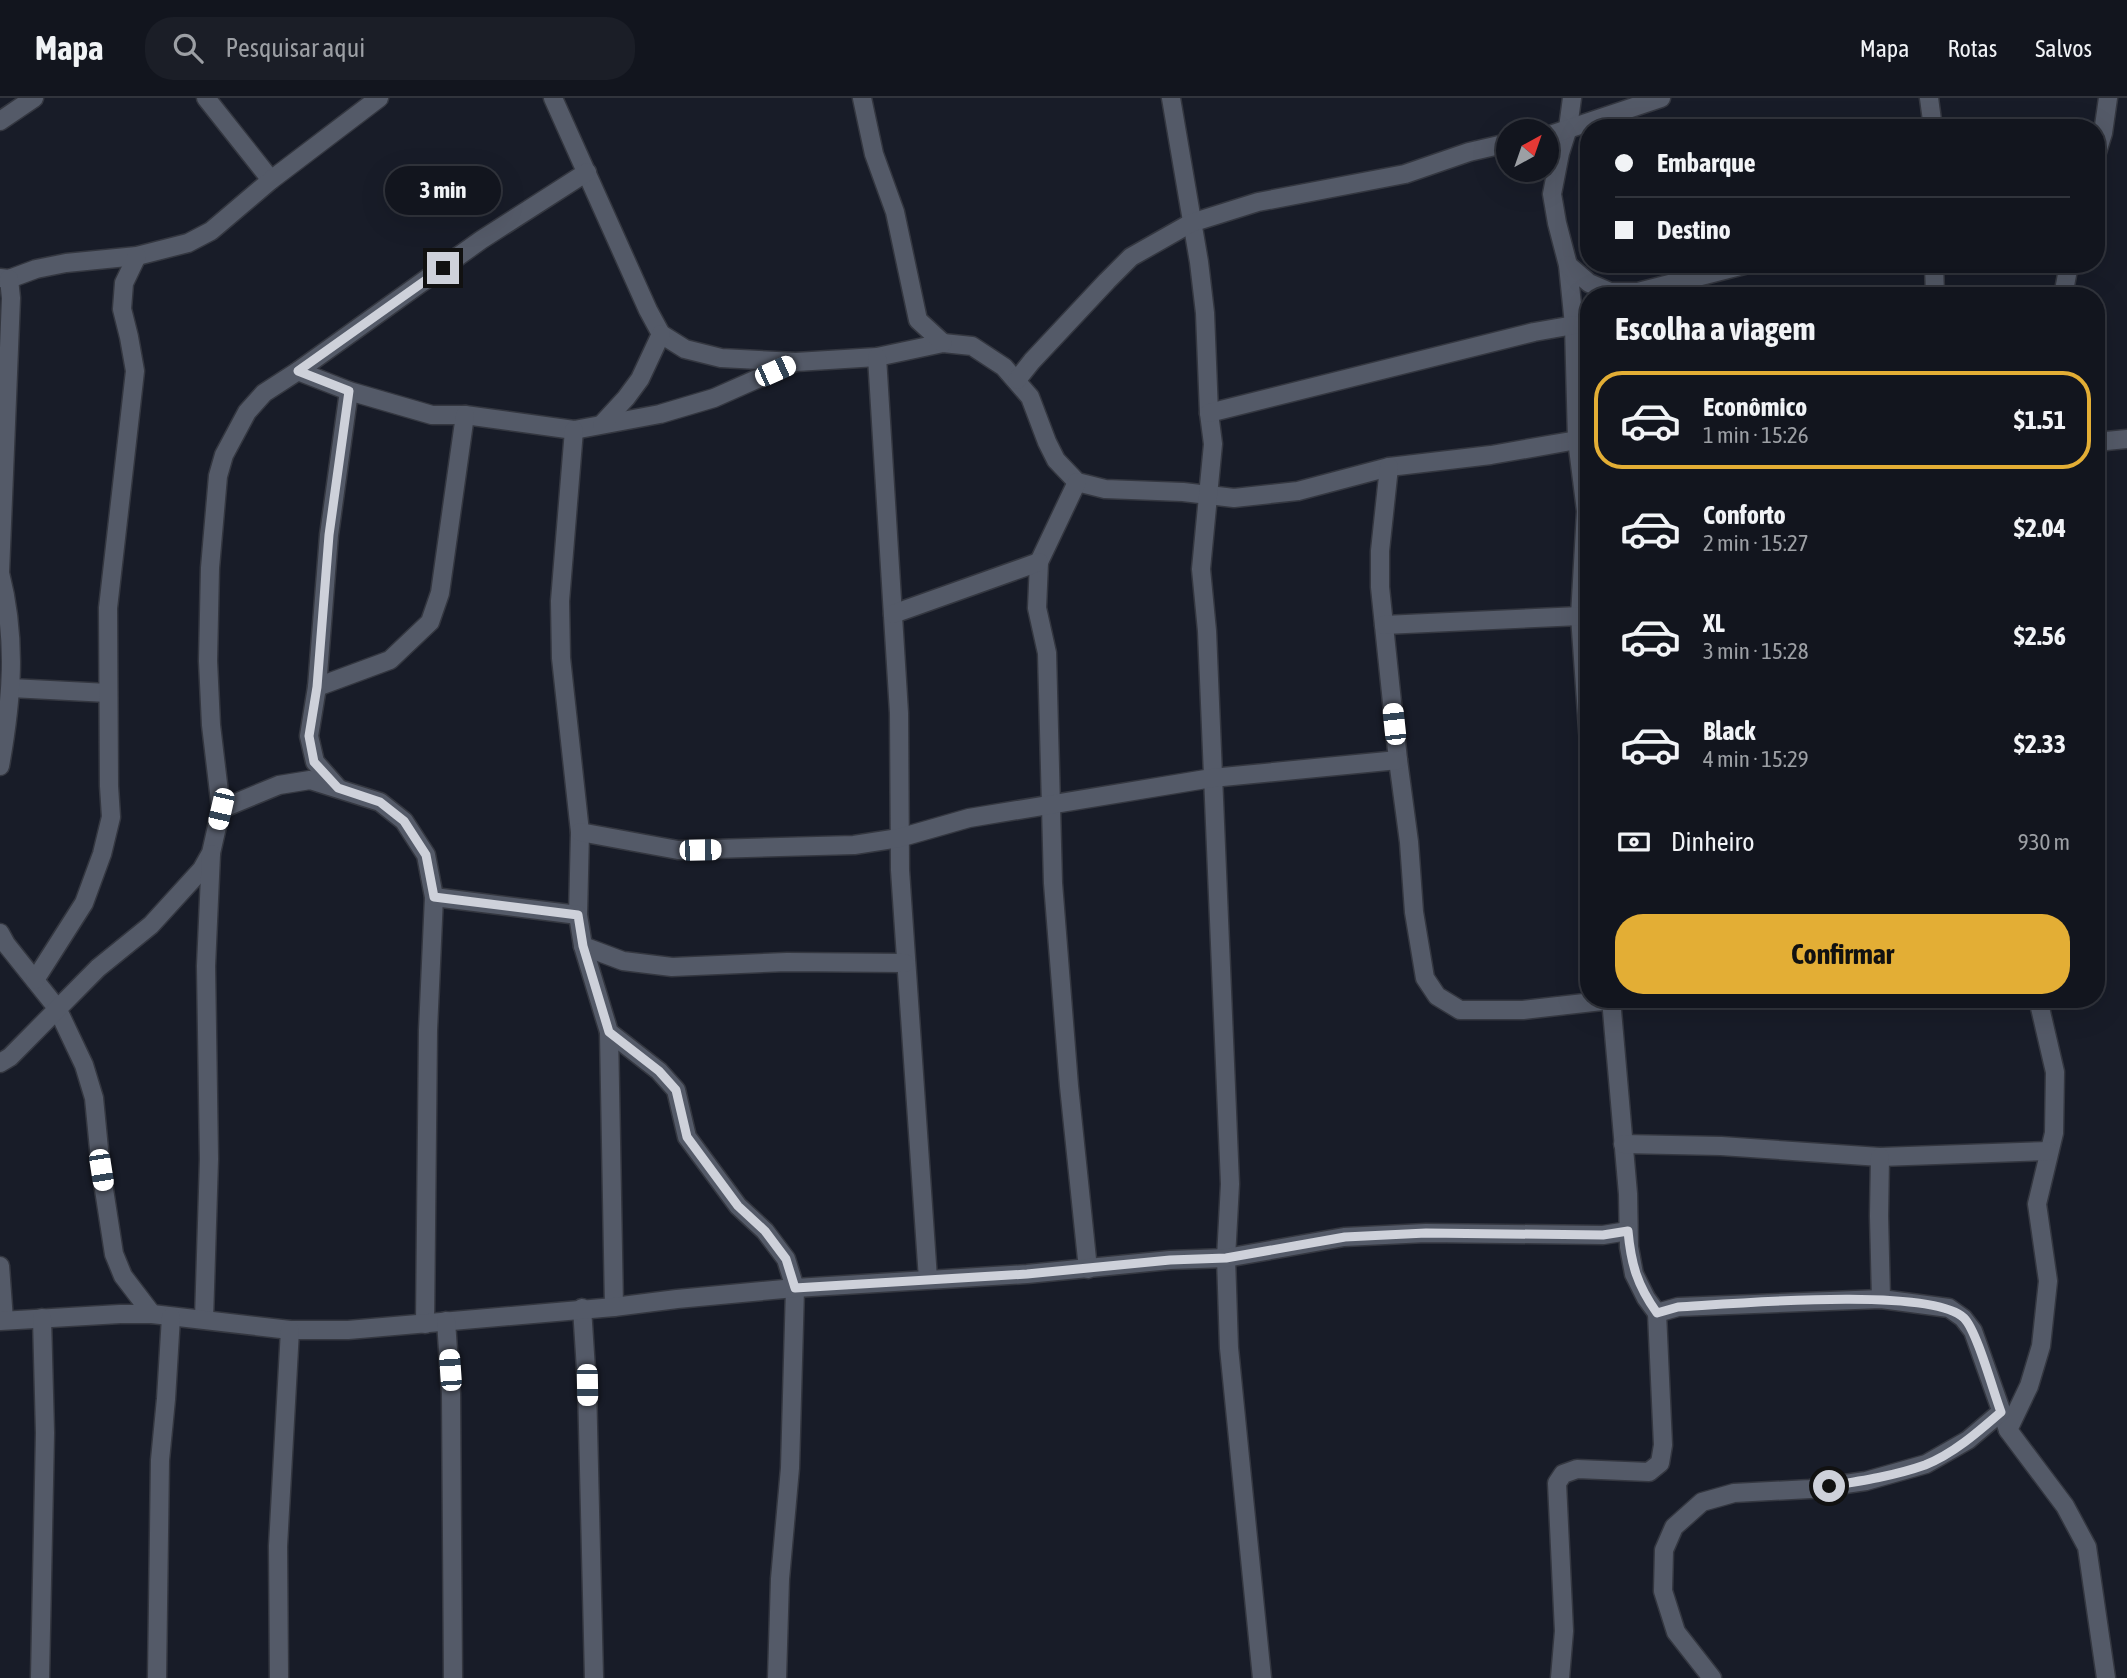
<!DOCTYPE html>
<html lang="pt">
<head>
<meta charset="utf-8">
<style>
  :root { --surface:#12151e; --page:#1b1e27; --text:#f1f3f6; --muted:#9c9fa4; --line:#31343c; --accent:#e3ae35 }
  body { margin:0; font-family:"Asap Condensed",sans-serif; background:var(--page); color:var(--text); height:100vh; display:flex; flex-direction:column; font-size:26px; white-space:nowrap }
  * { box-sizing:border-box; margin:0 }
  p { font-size:23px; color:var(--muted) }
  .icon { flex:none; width:38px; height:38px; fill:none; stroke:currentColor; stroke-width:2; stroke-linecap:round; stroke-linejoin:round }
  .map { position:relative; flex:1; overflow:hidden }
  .drawer { position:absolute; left:1580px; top:189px; width:525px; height:721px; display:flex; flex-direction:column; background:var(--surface); border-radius:28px; box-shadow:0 7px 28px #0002,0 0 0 2px var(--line) }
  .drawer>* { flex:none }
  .guide { position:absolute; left:1580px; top:21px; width:525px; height:154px; border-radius:28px; box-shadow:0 7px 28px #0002,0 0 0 2px var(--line); display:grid; align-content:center; height:154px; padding:0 35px; background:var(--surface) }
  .needle { width:46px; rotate:40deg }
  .fabs { position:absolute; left:1496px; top:21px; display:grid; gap:14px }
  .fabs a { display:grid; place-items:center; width:63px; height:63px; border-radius:50%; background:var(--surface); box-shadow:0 7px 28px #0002,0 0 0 2px var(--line); font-size:35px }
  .end { position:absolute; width:32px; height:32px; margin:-16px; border:9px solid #ced1da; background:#111; box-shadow:0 0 0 4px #111 }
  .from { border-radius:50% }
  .bubble { position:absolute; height:49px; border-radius:24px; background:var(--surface); box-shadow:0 7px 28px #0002,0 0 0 2px var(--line); font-size:23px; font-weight:700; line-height:49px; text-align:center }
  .car { position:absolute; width:21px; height:42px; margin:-21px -10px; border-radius:9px; box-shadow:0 0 5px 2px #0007; background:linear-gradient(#fff 24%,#345 0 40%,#fff 0 76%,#345 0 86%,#fff 0) }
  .guide b { display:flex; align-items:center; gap:24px; height:66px; font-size:26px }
  .guide b+b { border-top:2px solid var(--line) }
  .guide i { width:18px; height:18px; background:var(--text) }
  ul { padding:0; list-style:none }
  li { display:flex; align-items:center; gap:21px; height:98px; margin:0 14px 10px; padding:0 21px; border:4px solid transparent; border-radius:28px }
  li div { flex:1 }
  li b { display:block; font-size:26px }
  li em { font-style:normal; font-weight:700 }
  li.active { border-color:var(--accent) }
  li>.icon { width:63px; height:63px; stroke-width:1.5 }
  h2 { padding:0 35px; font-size:32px; line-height:84px }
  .pay { display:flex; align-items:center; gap:18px; height:77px; padding:0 35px; font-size:26px }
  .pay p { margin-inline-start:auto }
  .cta { display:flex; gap:14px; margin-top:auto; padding:14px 35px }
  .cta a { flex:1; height:80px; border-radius:28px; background:var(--accent); color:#111; font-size:28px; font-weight:700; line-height:80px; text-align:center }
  header { display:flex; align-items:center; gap:42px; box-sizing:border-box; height:98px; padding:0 35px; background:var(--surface); border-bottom:2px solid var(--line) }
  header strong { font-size:33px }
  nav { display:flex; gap:38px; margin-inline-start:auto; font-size:24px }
  .search { width:490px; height:63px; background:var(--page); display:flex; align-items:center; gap:18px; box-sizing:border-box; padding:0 24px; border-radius:28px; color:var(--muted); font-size:26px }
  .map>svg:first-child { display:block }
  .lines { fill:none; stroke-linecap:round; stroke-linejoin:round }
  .minor-casing { stroke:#343740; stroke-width:21 }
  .minor { stroke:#545a68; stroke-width:18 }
  .route { stroke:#ced1da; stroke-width:9 }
</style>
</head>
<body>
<header>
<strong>Mapa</strong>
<div class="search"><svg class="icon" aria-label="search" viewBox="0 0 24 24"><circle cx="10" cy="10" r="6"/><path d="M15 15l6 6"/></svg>Pesquisar aqui</div>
<nav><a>Mapa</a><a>Rotas</a><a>Salvos</a></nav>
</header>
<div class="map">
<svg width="2127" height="1580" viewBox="0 0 2127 1580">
  <rect width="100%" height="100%" fill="#181c28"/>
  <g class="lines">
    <g class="minor-casing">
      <g id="minor">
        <path d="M 206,0 L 271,82"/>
        <path d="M 553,0 L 648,212 L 661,236 L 685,251 L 721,260 L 796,264 L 877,259 L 943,245 L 972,248 L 1004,269 L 1030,299 L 1047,344 L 1056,362 L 1077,384 L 1105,391 L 1183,394 L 1234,400 L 1298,393 L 1389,369 L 1491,357 L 1577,342 L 1589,343"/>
        <path d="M 862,0 L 874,56 L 895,114 L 918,222 L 943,245"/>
        <path d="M 1171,0 L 1199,164 L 1205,215 L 1209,315 L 1213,346 L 1201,471 L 1207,533 L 1230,1086 L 1226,1160 L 1229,1250 L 1262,1580"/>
        <path d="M 1572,0 L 1568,30 L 1560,55 L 1552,96 L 1557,125 L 1568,167 L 1574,227 L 1577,342 L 1586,413 L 1580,518 L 1589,645"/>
        <path d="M 1929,0 L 1933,30"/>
        <path d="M 0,23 L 34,0"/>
        <path d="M 1547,38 L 1661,0"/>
        <path d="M 2096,57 L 2103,35 L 2108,0"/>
        <path d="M 1934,166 L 1935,198"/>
        <path d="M 1568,167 L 1589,185 L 1610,194 L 1638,194 L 1748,166"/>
        <path d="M 0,180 L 9,181 L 36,171 L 66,165 L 137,158 L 188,145 L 211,133 L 271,82 L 379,0"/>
        <path d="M 2063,198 L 2069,166"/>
        <path d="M 877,259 L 899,615 L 900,772 L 928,1181"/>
        <path d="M 298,273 L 349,293 L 432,317 L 465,317 L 574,332 L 660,316 L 714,300 L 793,265"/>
        <path d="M 1017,282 L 1032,263 L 1107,183 L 1131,159 L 1191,125 L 1258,104 L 1405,76 L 1469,54 L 1508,45"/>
        <path d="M 1209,315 L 1534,234 L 1574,227"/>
        <path d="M 602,326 L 626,300 L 640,281 L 661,236"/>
        <path d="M 574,332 L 560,503 L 561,560 L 580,734 L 578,817 L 583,848 L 609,934 L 659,973 L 676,992 L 687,1039 L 738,1108 L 765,1133 L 786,1161 L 795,1190 L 790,1370 L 780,1481 L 777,1580"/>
        <path d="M 2096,344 L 2127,341"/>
        <path d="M 1389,369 L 1380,453 L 1380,489 L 1398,662 L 1409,744 L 1414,814 L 1425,880 L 1437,898 L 1460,912 L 1523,912 L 1611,902"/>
        <path d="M 1077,384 L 1039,464 L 1037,510 L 1047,555 L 1053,785 L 1069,988 L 1088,1171"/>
        <path d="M 893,516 L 1039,464"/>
        <path d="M 1384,527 L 1580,518"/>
        <path d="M 317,589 L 390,562 L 430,524 L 440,495 L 465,317"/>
        <path d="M 11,590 L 108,595"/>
        <path d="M 0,668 C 12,601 17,541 0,475 L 11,200 L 9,181"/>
        <path d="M 338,690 L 315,664 L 309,638 L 317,589 L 329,437 L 349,293"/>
        <path d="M 221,711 L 279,687 L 310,682 L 380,704 L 404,723 L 426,757 L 434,799 L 428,932 L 425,1226"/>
        <path d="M 580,734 L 678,752 L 854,747 L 899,740 L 969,720 L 1212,680 L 1398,662"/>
        <path d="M 434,799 L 578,817"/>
        <path d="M 0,835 L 6,846 L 57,910 L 84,967 L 94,1000 L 101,1072 L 114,1156 L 123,1178 L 152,1216"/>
        <path d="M 583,848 L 623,863 L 672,869 L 787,864 L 905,865"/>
        <path d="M 35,882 L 84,805 L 102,756 L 111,719 L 109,688 L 108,510 L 135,273 L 129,239 L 122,211 L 124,185 L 137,158"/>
        <path d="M 1611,901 L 1628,1096 L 1629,1149 L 1634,1176 L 1646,1200 L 1657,1215 L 1678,1209 L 1881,1201 L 1949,1210 L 1963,1220 L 1973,1233 L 2008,1332"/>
        <path d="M 2038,901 L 2055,974 L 2054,1035 L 2037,1106 L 2048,1183 L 2041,1248 L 2029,1288 L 2008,1332 L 2065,1408 L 2087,1449 L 2106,1580"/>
        <path d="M 609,934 L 614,1209"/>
        <path d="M 0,965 L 10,959 L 98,870 L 151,827 L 202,771 L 211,755 L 221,711 L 211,627 L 208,563 L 210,470 L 218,378 L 224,357 L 247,314 L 264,295 L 298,273 L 481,142 L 587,74"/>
        <path d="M 1623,1046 L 1721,1048 L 1880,1059 L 2049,1053"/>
        <path d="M 1880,1059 L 1879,1118 L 1881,1201"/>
        <path d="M 0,1168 L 4,1222"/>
        <path d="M 582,1210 L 587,1287 L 594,1580"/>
        <path d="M 204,1221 L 209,1061 L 206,868 L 211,756"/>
        <path d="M 0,1223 L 120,1216 L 152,1216 L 290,1232 L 348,1232 L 614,1209 L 677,1201 L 795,1190 L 1027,1176 L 1170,1162 L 1226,1160 L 1344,1139 L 1426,1135 L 1603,1137 L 1628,1133"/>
        <path d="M 446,1223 L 451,1296 L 453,1580"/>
        <path d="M 40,1580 L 45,1335 L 42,1220"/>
        <path d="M 157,1580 L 160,1362 L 166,1301 L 171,1219"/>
        <path d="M 279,1580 L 278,1448 L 290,1232"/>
        <path d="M 1560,1580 L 1564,1533 L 1557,1385 L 1563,1376 L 1577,1371 L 1649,1374 L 1660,1365 L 1663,1347 L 1657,1215"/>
        <path d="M 1712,1580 L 1676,1534 L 1663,1493 L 1664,1452 L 1674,1429 L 1702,1404 L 1734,1395 L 1810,1391 L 1866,1383 L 1926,1366 L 1968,1342 L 2001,1314"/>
      </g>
    </g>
    <use href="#minor" class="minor"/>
  </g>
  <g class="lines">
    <path class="route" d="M 443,170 L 298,273 L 349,293 L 329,437 L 317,589 L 309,638 L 314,664 L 338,690 L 380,704 L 404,723 L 426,757 L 434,799 L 578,817 L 583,848 L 609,934 L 659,973 L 676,992 L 687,1039 L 738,1108 L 765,1133 L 786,1161 L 795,1190 L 1027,1176 L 1170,1162 L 1226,1160 L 1345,1139 L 1426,1135 L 1603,1137 L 1628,1133 C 1631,1166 1637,1187 1657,1215 L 1678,1209 C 1731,1206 1931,1188 1964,1220 C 1977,1233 1993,1293 2001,1314 C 1978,1334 1953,1356 1925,1367 C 1894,1378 1861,1383 1829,1388"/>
  </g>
</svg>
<div class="fabs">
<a><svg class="needle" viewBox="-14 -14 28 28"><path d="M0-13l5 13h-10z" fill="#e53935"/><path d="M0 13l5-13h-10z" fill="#9c9fa4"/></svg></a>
</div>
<i class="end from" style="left:1829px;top:1388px"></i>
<i class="end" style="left:443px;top:170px"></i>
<div class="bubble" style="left:385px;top:68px;width:116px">3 min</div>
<i class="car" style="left:775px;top:273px;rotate:66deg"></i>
<i class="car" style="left:1394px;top:626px;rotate:354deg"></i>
<i class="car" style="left:221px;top:711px;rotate:193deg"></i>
<i class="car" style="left:700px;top:752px;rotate:89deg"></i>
<i class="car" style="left:101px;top:1072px;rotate:171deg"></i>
<i class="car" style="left:450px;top:1272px;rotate:356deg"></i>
<i class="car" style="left:587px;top:1287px;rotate:179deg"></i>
<div class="guide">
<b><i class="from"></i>Embarque</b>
<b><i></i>Destino</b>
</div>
<section class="drawer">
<h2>Escolha a viagem</h2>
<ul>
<li class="active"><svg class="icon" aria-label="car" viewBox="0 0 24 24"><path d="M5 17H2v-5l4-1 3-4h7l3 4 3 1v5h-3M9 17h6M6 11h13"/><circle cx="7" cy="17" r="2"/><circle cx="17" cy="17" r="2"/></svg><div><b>Econômico</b><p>1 min · 15:26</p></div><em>$1.51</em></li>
<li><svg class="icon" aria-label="car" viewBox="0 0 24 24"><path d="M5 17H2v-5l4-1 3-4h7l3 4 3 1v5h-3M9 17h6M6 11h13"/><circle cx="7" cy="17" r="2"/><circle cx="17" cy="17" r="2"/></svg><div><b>Conforto</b><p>2 min · 15:27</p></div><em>$2.04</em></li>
<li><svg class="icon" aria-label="car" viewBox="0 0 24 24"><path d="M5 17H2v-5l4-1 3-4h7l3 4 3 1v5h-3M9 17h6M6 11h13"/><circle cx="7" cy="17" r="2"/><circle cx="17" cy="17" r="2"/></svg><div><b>XL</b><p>3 min · 15:28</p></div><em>$2.56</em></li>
<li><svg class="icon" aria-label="car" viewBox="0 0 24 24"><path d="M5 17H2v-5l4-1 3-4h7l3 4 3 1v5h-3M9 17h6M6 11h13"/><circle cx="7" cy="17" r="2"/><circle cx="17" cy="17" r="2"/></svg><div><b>Black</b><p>4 min · 15:29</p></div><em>$2.33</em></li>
</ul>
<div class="pay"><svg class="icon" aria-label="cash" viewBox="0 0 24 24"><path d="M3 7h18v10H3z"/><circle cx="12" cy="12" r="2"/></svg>Dinheiro<p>930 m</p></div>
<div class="cta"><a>Confirmar</a></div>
</section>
</div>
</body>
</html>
